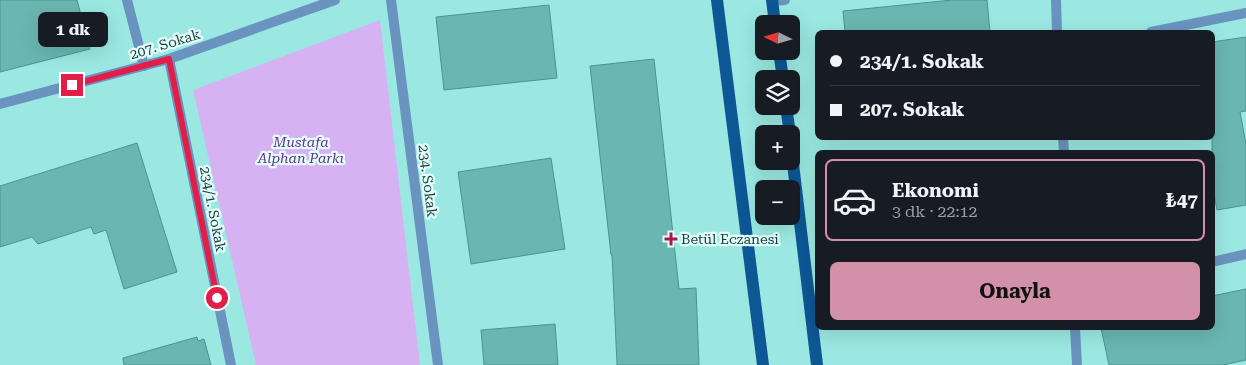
<!DOCTYPE html>
<html lang="tr">
<head>
<meta charset="utf-8">
<style>
  :root { --surface:#171b24; --page:#242831; --text:#f1f3f6; --muted:#9ea1a6; --line:#363941; --accent:#d291a8 }
  body { margin:0; font-family:"Roboto Serif",serif; background:var(--page); color:var(--text); height:100vh; display:flex; flex-direction:column; font-size:19px; white-space:nowrap }
  * { box-sizing:border-box; margin:0 }
  p { font-size:16px; color:var(--muted) }
  .icon { flex:none; width:28px; height:28px; fill:none; stroke:currentColor; stroke-width:2; stroke-linecap:round; stroke-linejoin:round }
  .map { position:relative; flex:1; overflow:hidden }
  .drawer { position:absolute; left:815px; top:150px; width:400px; height:180px; display:flex; flex-direction:column; background:var(--surface); border-radius:8px; box-shadow:0 5px 20px #0002 }
  .drawer>* { flex:none }
  .guide { position:absolute; left:815px; top:30px; width:400px; height:110px; border-radius:8px; box-shadow:0 5px 20px #0002; display:grid; align-content:center; height:110px; padding:0 15px; background:var(--surface) }
  .needle { width:32px; rotate:275deg }
  .controls { position:absolute; left:755px; top:15px; display:grid; gap:10px }
  .controls a { display:grid; place-items:center; width:45px; height:45px; border-radius:8px; background:var(--surface); box-shadow:0 5px 20px #0002; font-size:25px }
  .end { position:absolute; width:22px; height:22px; margin:-11px; border:6px solid #e11d48; background:#fff; box-shadow:0 0 0 2px #fff }
  .from { border-radius:50% }
  .bubble { position:absolute; height:35px; border-radius:8px; background:var(--surface); box-shadow:0 5px 20px #0002; font-size:16px; font-weight:700; line-height:35px; text-align:center }
  .guide b { display:flex; align-items:center; gap:18px; height:48px; font-size:19px }
  .guide b+b { border-top:1px solid var(--line) }
  .guide i { width:12px; height:12px; background:var(--text) }
  ul { padding:9px 0 0; list-style:none }
  li { display:flex; align-items:center; gap:15px; height:82px; margin:0 10px 8px; padding:0 5px; border:2px solid var(--line); border-radius:8px }
  li div { flex:1 }
  li b { display:block; font-size:19px }
  li em { font-style:normal; font-weight:700 }
  li.selected { border-color:var(--accent) }
  li>.icon { width:45px; height:45px; stroke-width:1.5 }
  .button { display:flex; gap:10px; margin-top:auto; padding:10px 15px }
  .button a { flex:1; height:58px; border-radius:8px; background:var(--accent); color:#111; font-size:20px; font-weight:700; line-height:58px; text-align:center }
  .map>svg:first-child { display:block }
  .green { fill:#d6b2f2 }
  .building { fill:#6ab6b1; stroke:#499691 }
  .lines { fill:none; stroke-linecap:round; stroke-linejoin:round }
  .minor { stroke:#6a94bf; stroke-width:10 }
  .primary { stroke:#0d5795; stroke-width:12 }
  .route { stroke:#e11d48; stroke-width:6 }
  .poi-dot { fill:#ac1948; stroke:#e2fffc; stroke-width:2 }
  .labels { text-anchor:middle; stroke-width:4.5; stroke-linejoin:round; paint-order:stroke }
  .street-label { font-size:14px; fill:#1e3e3c; stroke:#e2fffc }
  .park-label { font-size:14px; font-style:italic; fill:#69318b; stroke:#e2fffc }
  .poi-label { font-size:14px; fill:#1e3e3c; stroke:#e2fffc; text-anchor:start }
</style>
</head>
<body>
<div class="map">
<svg width="1246" height="365" viewBox="0 0 1246 365">
  <rect width="100%" height="100%" fill="#9be8e2"/>
  <path class="green" d="M 380,20 L 420,365 L 256,365 L 193,90 Z"/>
  <g class="building">
    <path d="M 0,0 L 77,0 L 90,49 L 0,72 Z"/>
    <path d="M 952,0 L 987,0 L 990,32 L 845,32 L 843,11 Z"/>
    <path d="M 549,5 L 557,78 L 444,90 L 436,17 Z"/>
    <path d="M 1246,37 L 1246,111 L 1240,112 L 1246,144 L 1246,205 L 1217,210 L 1212,185 L 1212,42 Z"/>
    <path d="M 654,59 L 679,289 L 696,288 L 699,365 L 617,365 L 612,255 L 611,255 L 590,66 Z"/>
    <path d="M 137,143 L 177,272 L 124,289 L 106,230 L 94,234 L 91,227 L 38,244 L 32,237 L 0,247 L 0,186 Z"/>
    <path d="M 551,158 L 565,249 L 471,264 L 458,172 Z"/>
    <path d="M 1246,289 L 1246,360 L 1223,365 L 1109,365 L 1101,328 L 1212,328 L 1212,296 Z"/>
    <path d="M 555,324 L 558,365 L 484,365 L 481,330 Z"/>
    <path d="M 197,337 L 198,341 L 204,339 L 211,365 L 124,365 L 123,358 Z"/>
  </g>
  <g class="lines">
    <g class="minor">
      <path d="M 127,0 L 144,66"/>
      <path d="M 391,0 L 438,365"/>
      <path d="M 1056,0 L 1057,32"/>
      <path d="M 773,1 L 785,0"/>
      <path d="M 1151,32 L 1246,13"/>
      <path d="M 169,59 L 231,365"/>
      <path d="M 0,104 L 169,59 L 335,0"/>
      <path d="M 1063,138 L 1064,152"/>
      <path d="M 1212,262 L 1246,254"/>
      <path d="M 1075,328 L 1077,365"/>
    </g>
    <g class="primary">
      <path d="M 717,0 L 763,365"/>
      <path d="M 772,0 L 775,24"/>
      <path d="M 779,51 L 783,79"/>
      <path d="M 786,106 L 790,134"/>
      <path d="M 791,147 L 817,365"/>
    </g>
  </g>
  <g class="lines">
    <path class="route" d="M 72,85 L 169,59 L 217,298"/>
  </g>
  <path class="poi-dot" d="M668.5 231.5h5v5h5v5h-5v5h-5v-5h-5v-5h5z"/>
  <g class="labels">
    <g class="street-label">
      <text transform="translate(165 44) rotate(-17)" y="5">207. Sokak</text>
      <text transform="translate(428 181) rotate(83)" y="5">234. Sokak</text>
      <text transform="translate(213 209) rotate(79)" y="5">234/1. Sokak</text>
    </g>
    <g class="park-label">
      <text x="301" y="147">Mustafa<tspan x="301" dy="16">Alphan Parkı</tspan></text>
    </g>
    <g class="poi-label">
      <text x="681" y="244">Betül Eczanesi</text>
    </g>
  </g>
</svg>
<div class="controls">
<a><svg class="needle" viewBox="-14 -14 28 28"><path d="M0-13l5 13h-10z" fill="#e53935"/><path d="M0 13l5-13h-10z" fill="#9ea1a6"/></svg></a>
<a><svg class="icon" aria-label="layers" viewBox="0 0 24 24"><path d="M12 4l9 5-9 5-9-5zM3 14l9 5 9-5"/></svg></a>
<a>+</a>
<a>−</a>
</div>
<i class="end from" style="left:217px;top:298px"></i>
<i class="end" style="left:72px;top:85px"></i>
<div class="bubble" style="left:38px;top:12px;width:70px">1 dk</div>
<div class="guide">
<b><i class="from"></i>234/1. Sokak</b>
<b><i></i>207. Sokak</b>
</div>
<section class="drawer">
<ul>
<li class="selected"><svg class="icon" aria-label="car" viewBox="0 0 24 24"><path d="M5 17H2v-5l4-1 3-4h7l3 4 3 1v5h-3M9 17h6M6 11h13"/><circle cx="7" cy="17" r="2"/><circle cx="17" cy="17" r="2"/></svg><div><b>Ekonomi</b><p>3 dk · 22:12</p></div><em>₺47</em></li>
</ul>
<div class="button"><a>Onayla</a></div>
</section>
</div>
</body>
</html>
